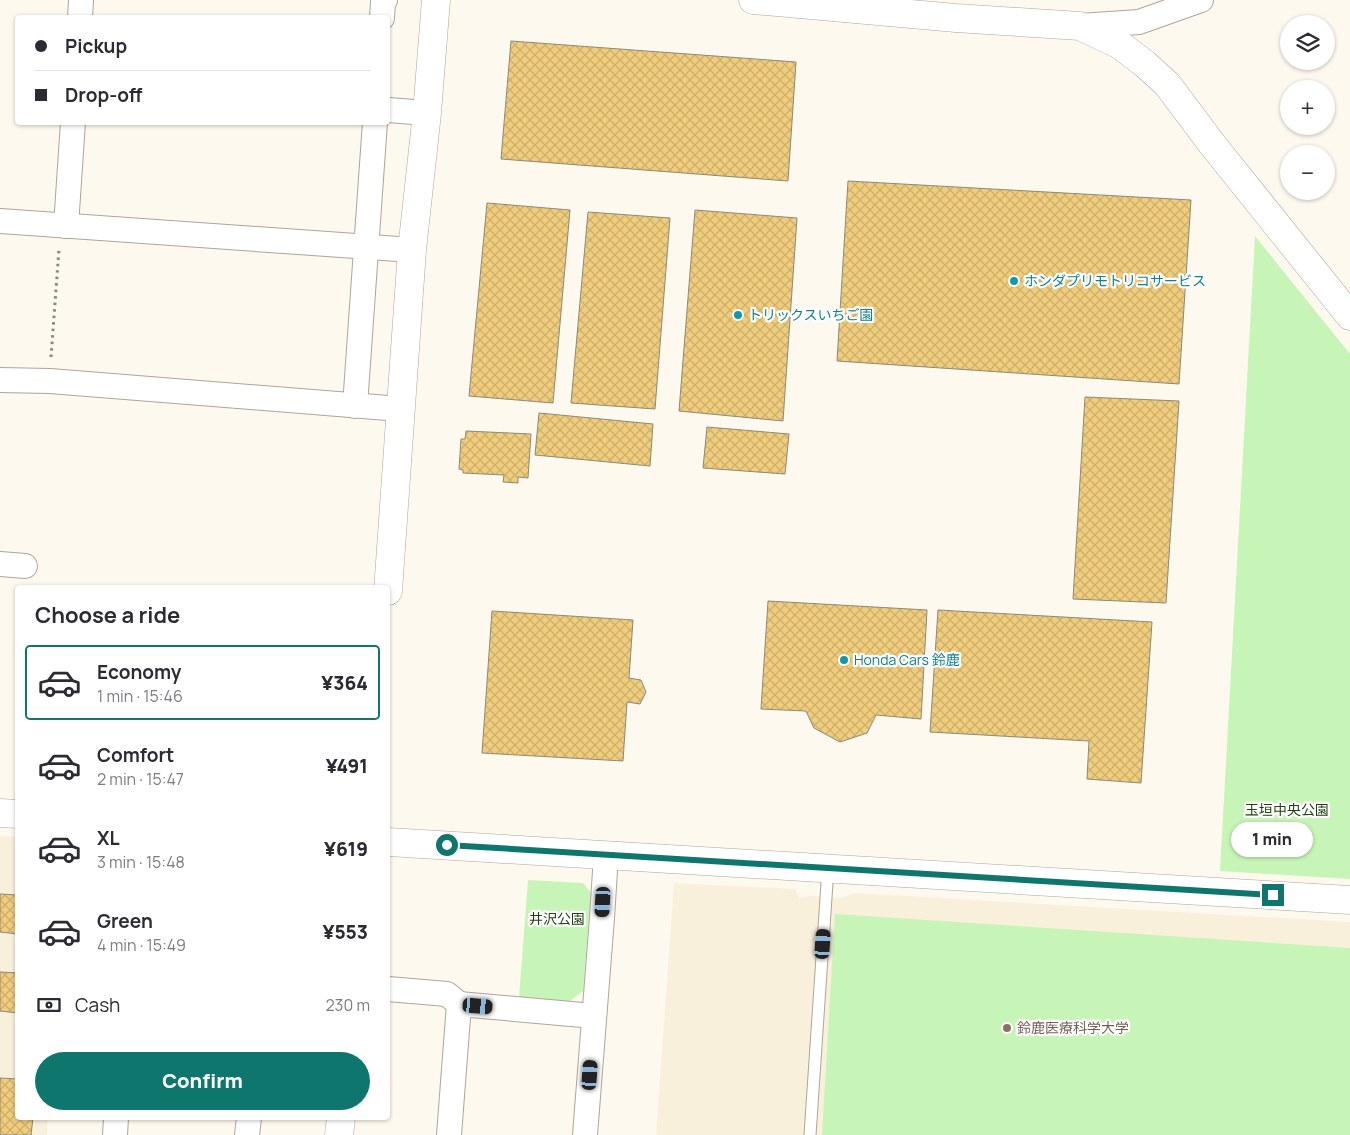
<!DOCTYPE html>
<html lang="en">
<head>
<meta charset="utf-8">
<style>
  :root { --surface:#fff; --page:#f7f7f7; --text:#2b2b33; --muted:#7c7c81; --line:#e1e1e2; --accent:#0f766e }
  body { margin:0; font-family:Manrope,"Noto Sans JP",sans-serif; background:var(--page); color:var(--text); height:100vh; display:flex; flex-direction:column; font-size:19px; white-space:nowrap }
  * { box-sizing:border-box; margin:0 }
  p { font-size:16px; color:var(--muted) }
  .icon { flex:none; width:28px; height:28px; fill:none; stroke:currentColor; stroke-width:2; stroke-linecap:round; stroke-linejoin:round }
  .map { position:relative; flex:1; overflow:hidden }
  .side { position:absolute; left:15px; top:585px; width:375px; height:535px; display:flex; flex-direction:column; background:var(--surface); border-radius:5px; box-shadow:0 1px 4px #0004 }
  .side>* { flex:none }
  .hud { position:absolute; left:15px; top:15px; width:375px; height:110px; border-radius:5px; box-shadow:0 1px 4px #0004; display:grid; align-content:center; height:110px; padding:0 20px; background:var(--surface) }
  .controls { position:absolute; left:1280px; top:15px; display:grid; gap:10px }
  .controls a { display:grid; place-items:center; width:55px; height:55px; border-radius:50%; background:var(--surface); box-shadow:0 1px 4px #0004; font-size:25px }
  .end { position:absolute; width:22px; height:22px; margin:-11px; border:6px solid #0f766e; background:#fff; box-shadow:0 0 0 2px #fff }
  .from { border-radius:50% }
  .bubble { position:absolute; height:35px; border-radius:18px; background:var(--surface); box-shadow:0 1px 4px #0004; font-size:16px; font-weight:800; line-height:35px; text-align:center }
  .car { position:absolute; width:15px; height:30px; margin:-15px -8px; border-radius:6px; box-shadow:0 0 4px 1px #0007; background:linear-gradient(#222 24%,#8ab4d8 0 40%,#222 0 76%,#8ab4d8 0 86%,#222 0) }
  .hud b { display:flex; align-items:center; gap:18px; height:48px; font-size:19px }
  .hud b+b { border-top:1px solid var(--line) }
  .hud i { width:12px; height:12px; background:var(--text) }
  ul { padding:0; list-style:none }
  li { display:flex; align-items:center; gap:15px; height:75px; margin:0 10px 8px; padding:0 10px; border:2px solid transparent; border-radius:5px }
  li div { flex:1 }
  li b { display:block; font-size:19px }
  li em { font-style:normal; font-weight:800 }
  li.current { border-color:var(--accent) }
  li>.icon { width:45px; height:45px; stroke-width:1.5 }
  h2 { padding:0 20px; font-size:22px; line-height:60px }
  .pay { display:flex; align-items:center; gap:12px; height:55px; padding:0 20px; font-size:19px }
  .pay p { margin-inline-start:auto }
  .button { display:flex; gap:10px; margin-top:auto; padding:10px 20px }
  .button a { flex:1; height:58px; border-radius:30px; background:var(--accent); color:#fff; font-size:20px; font-weight:800; line-height:58px; text-align:center }
  .map>svg:first-child { display:block }
  .built { fill:#f9f0db }
  .green { fill:#c7f4b7 }
  .building { fill:url(#building-cross-hatch); stroke:#8d887b }
  .lines { fill:none; stroke-linecap:round; stroke-linejoin:round }
  .lane-casing { stroke:#aca699; stroke-width:13 }
  .street-casing { stroke:#aca699; stroke-width:26 }
  .secondary-casing { stroke:#aca699; stroke-width:29 }
  .path { stroke:#8a877f; stroke-width:3; stroke-dasharray:2.5 4; stroke-linecap:butt }
  .lane { stroke:#fff; stroke-width:11 }
  .street { stroke:#fff; stroke-width:24 }
  .secondary { stroke:#fff; stroke-width:28 }
  .route { stroke:#0f766e; stroke-width:6 }
  .culture-dot { fill:#0f9aa8; stroke:#fff; stroke-width:2 }
  .education-dot { fill:#8d6e63; stroke:#fff; stroke-width:2 }
  .labels { text-anchor:middle; stroke-width:4.5; stroke-linejoin:round; paint-order:stroke }
  .culture-label { font-size:14px; fill:#0d838f; stroke:#fff; text-anchor:start }
  .park-label { font-size:14px; fill:#204112; stroke:#fff }
  .education-label { font-size:14px; fill:#785e54; stroke:#fff; text-anchor:start }
</style>
</head>
<body>
<div class="map">
<svg width="1350" height="1135" viewBox="0 0 1350 1135">
  <defs>
    <pattern id="building-cross-hatch" width="8" height="8" patternUnits="userSpaceOnUse" patternTransform="scale(1.25)"><rect width="8" height="8" fill="#efcd7c"/><path d="M0 0l8 8M0 8l8-8" fill="none" stroke="#ccaf6a"/></pattern>
  </defs>
  <rect width="100%" height="100%" fill="#fef9ee"/>
  <g class="built">
    <path d="M 0,836 L 17,837 L 18,1118 L 48,1118 L 47,1135 L 0,1135 Z"/>
    <path d="M 674,883 L 795,889 L 799,898 L 810,896 L 840,898 L 856,893 L 1350,922 L 1350,1135 L 656,1135 Z"/>
  </g>
  <g class="green">
    <path d="M 1255,236 L 1350,354 L 1350,879 L 1220,871 Z"/>
    <path d="M 528,880 L 583,883 L 591,893 L 583,991 L 570,1001 L 519,998 Z"/>
    <path d="M 835,914 L 1350,948 L 1350,1135 L 822,1135 Z"/>
  </g>
  <g class="building">
    <path d="M 511,41 L 796,62 L 788,181 L 501,159 Z"/>
    <path d="M 848,181 L 1191,200 L 1179,384 L 837,361 Z"/>
    <path d="M 487,203 L 570,210 L 553,403 L 469,396 Z"/>
    <path d="M 695,210 L 797,218 L 783,421 L 679,411 Z"/>
    <path d="M 588,212 L 670,218 L 655,409 L 571,403 Z"/>
    <path d="M 1085,397 L 1179,401 L 1166,603 L 1073,599 Z"/>
    <path d="M 539,413 L 653,424 L 650,466 L 535,455 Z"/>
    <path d="M 707,427 L 789,434 L 785,474 L 703,468 Z"/>
    <path d="M 466,431 L 531,434 L 528,478 L 518,477 L 518,483 L 503,482 L 504,475 L 463,473 L 463,470 L 459,469 L 461,439 L 465,439 Z"/>
    <path d="M 768,601 L 927,610 L 921,719 L 876,715 L 867,733 L 840,742 L 814,728 L 806,711 L 761,709 Z"/>
    <path d="M 938,610 L 1152,622 L 1141,783 L 1087,779 L 1089,741 L 930,732 Z"/>
    <path d="M 492,611 L 633,620 L 629,678 L 641,680 L 646,692 L 640,704 L 627,702 L 623,761 L 482,753 Z"/>
    <path d="M 0,894 L 18,895 L 18,934 L 0,932 Z"/>
    <path d="M 0,972 L 18,973 L 18,1013 L 0,1011 Z"/>
    <path d="M 0,1078 L 18,1079 L 18,1118 L 33,1118 L 31,1135 L 0,1135 Z"/>
  </g>
  <g class="lines">
    <g class="lane-casing">
      <path id="lane" d="M 810,1135 L 828,868"/>
    </g>
    <g class="street-casing">
      <g id="street">
        <path d="M 80,18 L 81,0"/>
        <path d="M 382,18 L 383,2 L 385,0"/>
        <path d="M 1080,26 L 1139,22 L 1201,0"/>
        <path d="M 388,110 L 427,113"/>
        <path d="M 0,221 L 412,250"/>
        <path d="M 66,226 L 73,122"/>
        <path d="M 0,380 L 50,381 L 400,409"/>
        <path d="M 355,406 L 375,122"/>
        <path d="M 0,564 L 25,566"/>
        <path d="M 388,989 L 447,994 L 459,1004"/>
        <path d="M 115,1135 L 116,1118"/>
        <path d="M 247,1135 L 249,1118"/>
        <path d="M 449,1135 L 459,1004 L 594,1016"/>
        <path d="M 585,1135 L 602,918 L 606,855"/>
      </g>
    </g>
    <g class="secondary-casing">
      <g id="secondary">
        <path d="M 753,0 L 956,18 L 1080,26 L 1120,45 L 1145,64 L 1167,84 L 1212,144 L 1350,316"/>
        <path d="M 388,591 L 412,250 L 427,113 L 436,0"/>
        <path d="M 0,813 L 18,814"/>
        <path d="M 388,842 L 1350,900"/>
        <path d="M 339,1135 L 341,1118"/>
      </g>
    </g>
    <path class="path" d="M 51,357 L 59,249"/>
    <use href="#lane" class="lane"/>
    <use href="#street" class="street"/>
    <use href="#secondary" class="secondary"/>
  </g>
  <g class="lines">
    <path class="route" d="M 447,845 L 1273,895"/>
  </g>
  <g class="culture-dot">
    <circle cx="1014" cy="281" r="5"/>
    <circle cx="738" cy="315" r="5"/>
    <circle cx="844" cy="660" r="5"/>
  </g>
  <circle class="education-dot" cx="1007" cy="1028" r="5"/>
  <g class="labels">
    <g class="culture-label">
      <text x="1024" y="286">ホンダプリモトリコサービス</text>
      <text x="748" y="320">トリックスいちご園</text>
      <text x="854" y="665">Honda Cars 鈴鹿</text>
    </g>
    <g class="park-label">
      <text x="1287" y="815">玉垣中央公園</text>
      <text x="557" y="924">井沢公園</text>
    </g>
    <g class="education-label">
      <text x="1017" y="1033">鈴鹿医療科学大学</text>
    </g>
  </g>
</svg>
<div class="controls">
<a><svg class="icon" aria-label="layers" viewBox="0 0 24 24"><path d="M12 4l9 5-9 5-9-5zM3 14l9 5 9-5"/></svg></a>
<a>+</a>
<a>−</a>
</div>
<i class="end from" style="left:447px;top:845px"></i>
<i class="end" style="left:1273px;top:895px"></i>
<div class="bubble" style="left:1231px;top:822px;width:82px">1 min</div>
<i class="car" style="left:603px;top:902px;rotate:183deg"></i>
<i class="car" style="left:823px;top:944px;rotate:4deg"></i>
<i class="car" style="left:478px;top:1006px;rotate:95deg"></i>
<i class="car" style="left:590px;top:1075px;rotate:4deg"></i>
<div class="hud">
<b><i class="from"></i>Pickup</b>
<b><i></i>Drop-off</b>
</div>
<section class="side">
<h2>Choose a ride</h2>
<ul>
<li class="current"><svg class="icon" aria-label="car" viewBox="0 0 24 24"><path d="M5 17H2v-5l4-1 3-4h7l3 4 3 1v5h-3M9 17h6M6 11h13"/><circle cx="7" cy="17" r="2"/><circle cx="17" cy="17" r="2"/></svg><div><b>Economy</b><p>1 min · 15:46</p></div><em>¥364</em></li>
<li><svg class="icon" aria-label="car" viewBox="0 0 24 24"><path d="M5 17H2v-5l4-1 3-4h7l3 4 3 1v5h-3M9 17h6M6 11h13"/><circle cx="7" cy="17" r="2"/><circle cx="17" cy="17" r="2"/></svg><div><b>Comfort</b><p>2 min · 15:47</p></div><em>¥491</em></li>
<li><svg class="icon" aria-label="car" viewBox="0 0 24 24"><path d="M5 17H2v-5l4-1 3-4h7l3 4 3 1v5h-3M9 17h6M6 11h13"/><circle cx="7" cy="17" r="2"/><circle cx="17" cy="17" r="2"/></svg><div><b>XL</b><p>3 min · 15:48</p></div><em>¥619</em></li>
<li><svg class="icon" aria-label="car" viewBox="0 0 24 24"><path d="M5 17H2v-5l4-1 3-4h7l3 4 3 1v5h-3M9 17h6M6 11h13"/><circle cx="7" cy="17" r="2"/><circle cx="17" cy="17" r="2"/></svg><div><b>Green</b><p>4 min · 15:49</p></div><em>¥553</em></li>
</ul>
<div class="pay"><svg class="icon" aria-label="cash" viewBox="0 0 24 24"><path d="M3 7h18v10H3z"/><circle cx="12" cy="12" r="2"/></svg>Cash<p>230 m</p></div>
<div class="button"><a>Confirm</a></div>
</section>
</div>
</body>
</html>
